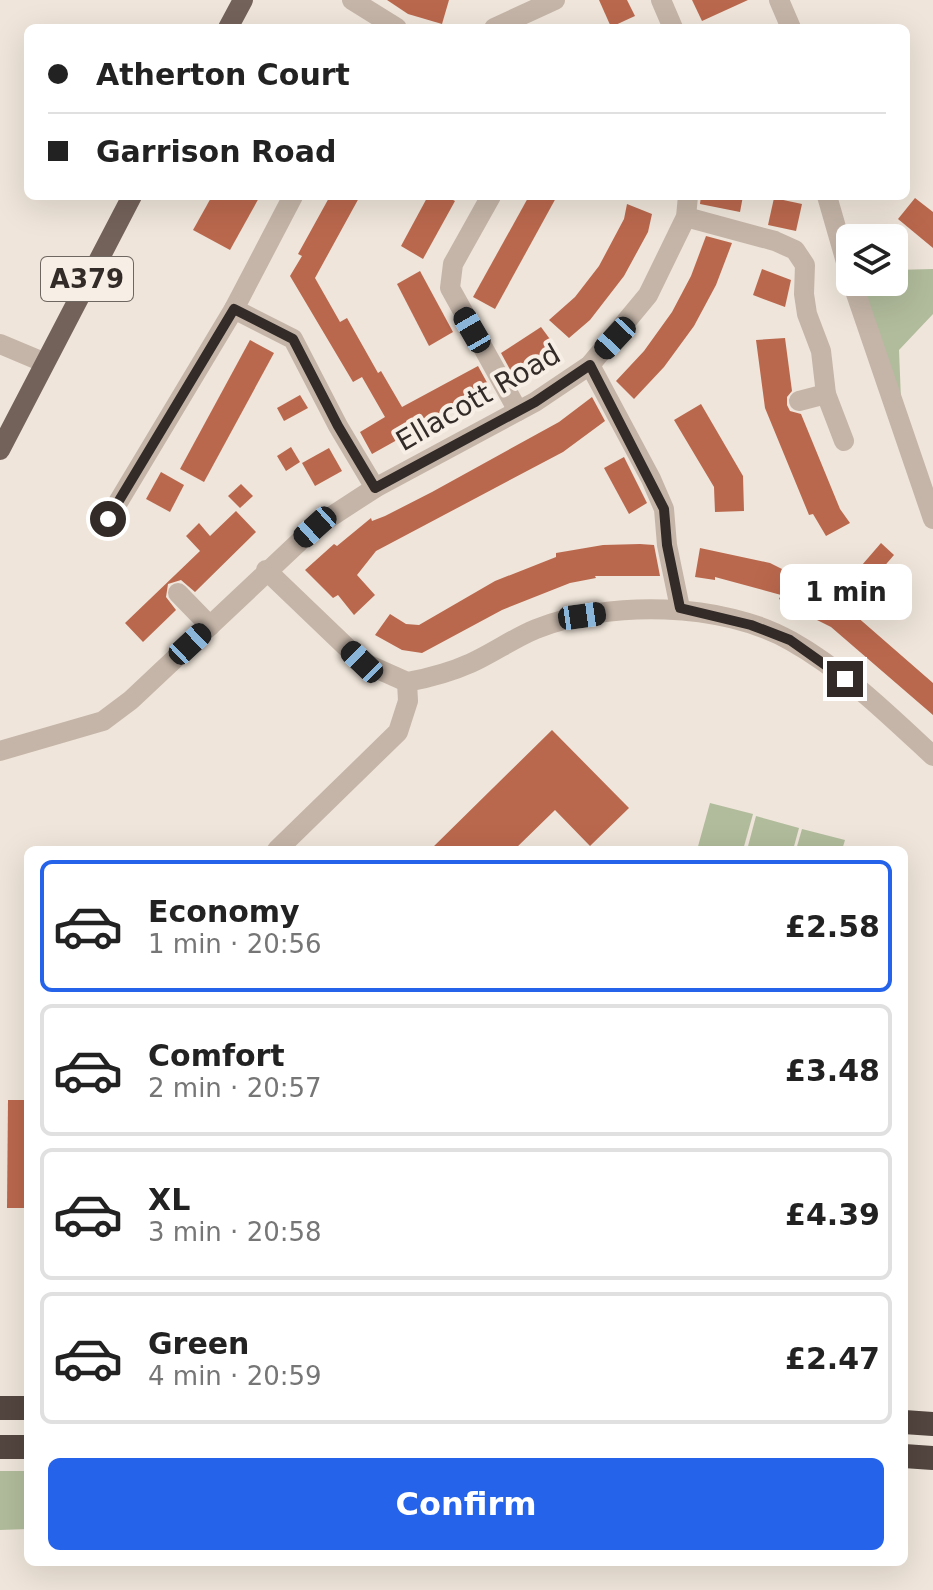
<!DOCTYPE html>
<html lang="en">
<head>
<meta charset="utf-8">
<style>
  :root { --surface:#fff; --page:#f6f6f6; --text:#222; --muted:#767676; --line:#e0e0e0; --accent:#2563eb }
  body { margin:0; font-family:"DejaVu Sans",sans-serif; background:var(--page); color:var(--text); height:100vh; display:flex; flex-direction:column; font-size:30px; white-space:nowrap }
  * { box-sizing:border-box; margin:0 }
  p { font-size:26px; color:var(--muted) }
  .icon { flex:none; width:44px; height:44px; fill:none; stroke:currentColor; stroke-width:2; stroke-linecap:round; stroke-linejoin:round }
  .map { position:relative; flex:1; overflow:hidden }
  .side { position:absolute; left:24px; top:846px; width:884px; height:720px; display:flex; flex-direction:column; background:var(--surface); border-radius:12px; box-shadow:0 8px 32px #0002 }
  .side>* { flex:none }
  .top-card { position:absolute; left:24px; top:24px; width:886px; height:176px; border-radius:12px; box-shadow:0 8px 32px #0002; display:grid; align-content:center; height:176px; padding:0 24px; background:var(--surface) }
  .fabs { position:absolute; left:836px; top:224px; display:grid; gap:16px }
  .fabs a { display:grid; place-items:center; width:72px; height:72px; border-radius:12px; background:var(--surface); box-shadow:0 8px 32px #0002; font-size:40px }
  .end { position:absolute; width:36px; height:36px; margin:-18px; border:10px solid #332b27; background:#fff; box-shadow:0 0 0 4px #fff }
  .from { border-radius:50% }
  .bubble { position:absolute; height:56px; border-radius:12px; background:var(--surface); box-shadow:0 8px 32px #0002; font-size:26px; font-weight:800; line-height:56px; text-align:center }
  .car { position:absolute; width:24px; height:48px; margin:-24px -12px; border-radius:10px; box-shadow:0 0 6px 2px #0007; background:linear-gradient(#222 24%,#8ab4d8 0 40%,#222 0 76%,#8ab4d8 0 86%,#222 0) }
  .top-card b { display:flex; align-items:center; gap:28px; height:76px; font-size:30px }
  .top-card b+b { border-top:2px solid var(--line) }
  .top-card i { width:20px; height:20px; background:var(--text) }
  ul { padding:14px 0 0; list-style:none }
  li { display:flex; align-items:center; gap:24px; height:132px; margin:0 16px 12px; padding:0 8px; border:4px solid var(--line); border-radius:12px }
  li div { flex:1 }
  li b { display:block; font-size:30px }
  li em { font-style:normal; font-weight:800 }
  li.selected { border-color:var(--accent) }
  li>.icon { width:72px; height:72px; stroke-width:1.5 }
  .cta { display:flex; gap:16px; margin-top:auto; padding:16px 24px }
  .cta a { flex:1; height:92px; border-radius:12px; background:var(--accent); color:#fff; font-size:32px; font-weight:800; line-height:92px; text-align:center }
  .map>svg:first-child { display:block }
  .green { fill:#b1bc9c }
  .building { fill:#ba684d }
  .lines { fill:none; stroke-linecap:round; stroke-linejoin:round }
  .minor { stroke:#c5b5a8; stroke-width:20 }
  .major { stroke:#73625a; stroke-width:20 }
  .highway { stroke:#53453f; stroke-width:24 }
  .route { stroke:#332b27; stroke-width:10 }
  .labels { text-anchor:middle; stroke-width:8; stroke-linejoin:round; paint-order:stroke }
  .shield { fill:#f7efe6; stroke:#6e6660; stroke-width:2 }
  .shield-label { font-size:26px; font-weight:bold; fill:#332b27 }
  .street-label { font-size:28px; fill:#332b27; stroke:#f7efe6 }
</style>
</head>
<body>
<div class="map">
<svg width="933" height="1590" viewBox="0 0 933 1590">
  <rect width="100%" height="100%" fill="#efe5da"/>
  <g class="green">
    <path d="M 933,269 L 933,314 L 899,350 L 901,400 L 861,282 L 894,282 L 894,270 Z"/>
    <path d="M 710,803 L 753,814 L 743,850 L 697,850 Z"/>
    <path d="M 756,816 L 799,828 L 793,850 L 747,850 Z"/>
    <path d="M 802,829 L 845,840 L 842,850 L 796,850 Z"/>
    <path d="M 0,1471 L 28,1471 L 28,1529 L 0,1530 Z"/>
  </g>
  <g class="building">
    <path d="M 387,0 L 449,0 L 442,24 L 408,14 Z"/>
    <path d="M 599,0 L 627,0 L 635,16 L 611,27 Z"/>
    <path d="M 692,0 L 748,0 L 702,21 Z"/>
    <path d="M 212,196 L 260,196 L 230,250 L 193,230 Z"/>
    <path d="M 330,196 L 360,196 L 315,278 L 340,322 L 347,318 L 378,373 L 381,371 L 402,407 L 478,366 L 490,388 L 372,454 L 360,432 L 385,417 L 362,377 L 353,382 L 290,276 L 302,256 L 298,254 Z"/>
    <path d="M 428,196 L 445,196 L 455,201 L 423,259 L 401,246 Z"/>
    <path d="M 529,196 L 557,196 L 495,309 L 473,297 Z"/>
    <path d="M 701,196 L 743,196 L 740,212 L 700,204 Z"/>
    <path d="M 774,198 L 802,204 L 796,231 L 768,225 Z"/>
    <path d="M 915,198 L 933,212 L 933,248 L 898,219 Z"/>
    <path d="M 627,204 L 652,214 L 648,232 L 624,276 L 590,320 L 569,338 L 549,320 L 575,297 L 599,266 L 624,219 Z"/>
    <path d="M 706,236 L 732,243 L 716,285 L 694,326 L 664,367 L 634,399 L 616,381 L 644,351 L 672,312 L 691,276 Z"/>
    <path d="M 762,269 L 791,280 L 785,307 L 753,295 Z"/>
    <path d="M 420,271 L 453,332 L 429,346 L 397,284 Z"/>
    <path d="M 541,327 L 558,350 L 513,375 L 501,353 Z"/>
    <path d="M 785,338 L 792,391 L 787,397 L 787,405 L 790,411 L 801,414 L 840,509 L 850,523 L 826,536 L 813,514 L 809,515 L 765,408 L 756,340 Z"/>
    <path d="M 250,340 L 274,353 L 204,482 L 180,469 Z"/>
    <path d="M 300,395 L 308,408 L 284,421 L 277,408 Z"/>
    <path d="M 592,397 L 605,421 L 563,452 L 376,551 L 357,575 L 375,595 L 354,615 L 338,595 L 333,598 L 305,570 L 334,544 L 337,546 L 371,518 L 372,521 L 385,516 L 432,492 L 559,422 Z"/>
    <path d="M 701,404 L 743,476 L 744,511 L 715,512 L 714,487 L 674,420 Z"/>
    <path d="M 291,447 L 300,462 L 286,471 L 277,456 Z"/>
    <path d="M 329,448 L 342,471 L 315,486 L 302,463 Z"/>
    <path d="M 624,457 L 647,503 L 629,514 L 604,468 Z"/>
    <path d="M 161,472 L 184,485 L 170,512 L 146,499 Z"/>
    <path d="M 241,484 L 253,496 L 240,508 L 228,496 Z"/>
    <path d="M 236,511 L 256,532 L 195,592 L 181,580 L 168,584 L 166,597 L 176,610 L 143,642 L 125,623 L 200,551 L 186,536 L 199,523 L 210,536 Z"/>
    <path d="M 881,543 L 894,555 L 875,577 L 862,565 Z"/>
    <path d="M 640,544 L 654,545 L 660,576 L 595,576 L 596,578 L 570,583 L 502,610 L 422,653 L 402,650 L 375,635 L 390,614 L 406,624 L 419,625 L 495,581 L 556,557 L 556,553 L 603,545 Z"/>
    <path d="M 700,548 L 770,563 L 808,582 L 795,607 L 779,599 L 781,595 L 715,577 L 715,580 L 695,577 Z"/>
    <path d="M 832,595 L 933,683 L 933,715 L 831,627 L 815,619 Z"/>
    <path d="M 552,730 L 629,808 L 590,846 L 555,810 L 514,850 L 430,850 Z"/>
    <path d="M 8,1100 L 28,1100 L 28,1208 L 7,1208 Z"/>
  </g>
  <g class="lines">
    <g class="minor">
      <path d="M 352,0 L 397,28"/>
      <path d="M 661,0 L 673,28"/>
      <path d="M 779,0 L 791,28"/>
      <path d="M 494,28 L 555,0"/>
      <path d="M 293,196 L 234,309 L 293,339 L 338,426 L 375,488"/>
      <path d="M 491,196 L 453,264 L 450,288 L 518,411"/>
      <path d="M 827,196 L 850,276"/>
      <path d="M 686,217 L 775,241 L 795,250 L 805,265 L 804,294 L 807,314 L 821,351 L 826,394 L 844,441"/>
      <path d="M 852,282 L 933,519"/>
      <path d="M 0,344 L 43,362"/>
      <path d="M 590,365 L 651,479 L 664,509 L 667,545 L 680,608"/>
      <path d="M 799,401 L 826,394"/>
      <path d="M 108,519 L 234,309"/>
      <path d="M 266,570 L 362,662 L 407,682 C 429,678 451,672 471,663 C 493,653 514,638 536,629 C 608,600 723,602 791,641 C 843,670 890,716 933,756"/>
      <path d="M 178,593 L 210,626"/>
      <path d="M 0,751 L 103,721 L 131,700 L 315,527 L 375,488 L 535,402 L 590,365 L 648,295 L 686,217 L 688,196"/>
      <path d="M 277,850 L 398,732 L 408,701 L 407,682"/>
    </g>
    <g class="major">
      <path d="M 228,28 L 243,0"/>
      <path d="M 0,450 L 132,196"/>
    </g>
    <g class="highway">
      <path d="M 0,1408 L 28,1408"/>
      <path d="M 904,1422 L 933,1424"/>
      <path d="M 0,1447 L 28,1447"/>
      <path d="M 904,1456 L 933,1458"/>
    </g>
  </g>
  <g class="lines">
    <path class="route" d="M 108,519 L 234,309 L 293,339 L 338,426 L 375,488 L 535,402 L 590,365 L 664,509 L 667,545 L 680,608 L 751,625 L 790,640 L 845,679"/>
  </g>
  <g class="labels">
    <rect class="shield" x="41" y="257" width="92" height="44" rx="6"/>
    <g class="shield-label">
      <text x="87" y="288">A379</text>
    </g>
    <g class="street-label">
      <text transform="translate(478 397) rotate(-30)" y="10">Ellacott Road</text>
    </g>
  </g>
</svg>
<div class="fabs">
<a><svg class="icon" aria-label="layers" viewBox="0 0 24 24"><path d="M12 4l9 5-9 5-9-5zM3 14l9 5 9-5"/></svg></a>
</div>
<i class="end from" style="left:108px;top:519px"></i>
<i class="end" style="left:845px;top:679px"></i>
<div class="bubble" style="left:780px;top:564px;width:132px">1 min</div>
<i class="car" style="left:472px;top:330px;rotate:330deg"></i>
<i class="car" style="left:615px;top:338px;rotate:223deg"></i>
<i class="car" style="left:315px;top:527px;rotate:228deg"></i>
<i class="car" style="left:582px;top:616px;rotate:82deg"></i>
<i class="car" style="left:190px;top:644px;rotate:47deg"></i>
<i class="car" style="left:362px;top:662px;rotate:314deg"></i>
<div class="top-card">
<b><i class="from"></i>Atherton Court</b>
<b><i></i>Garrison Road</b>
</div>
<section class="side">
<ul>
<li class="selected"><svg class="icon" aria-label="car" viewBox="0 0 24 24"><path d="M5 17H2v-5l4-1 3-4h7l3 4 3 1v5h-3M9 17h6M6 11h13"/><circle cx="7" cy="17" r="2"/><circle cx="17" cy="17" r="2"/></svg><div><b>Economy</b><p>1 min · 20:56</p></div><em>£2.58</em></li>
<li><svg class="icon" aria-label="car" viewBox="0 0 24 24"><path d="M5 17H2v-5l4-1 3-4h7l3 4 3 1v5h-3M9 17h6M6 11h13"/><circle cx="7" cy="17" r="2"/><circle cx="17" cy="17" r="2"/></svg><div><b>Comfort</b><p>2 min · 20:57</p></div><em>£3.48</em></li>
<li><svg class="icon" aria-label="car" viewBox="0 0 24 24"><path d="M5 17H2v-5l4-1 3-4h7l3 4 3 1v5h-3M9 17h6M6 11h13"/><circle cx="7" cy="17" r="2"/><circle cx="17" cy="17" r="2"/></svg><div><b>XL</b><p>3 min · 20:58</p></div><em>£4.39</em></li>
<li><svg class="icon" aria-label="car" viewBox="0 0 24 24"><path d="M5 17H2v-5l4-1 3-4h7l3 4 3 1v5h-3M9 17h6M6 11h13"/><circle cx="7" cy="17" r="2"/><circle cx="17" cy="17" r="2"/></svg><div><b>Green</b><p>4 min · 20:59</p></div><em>£2.47</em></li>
</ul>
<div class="cta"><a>Confirm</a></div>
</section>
</div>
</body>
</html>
